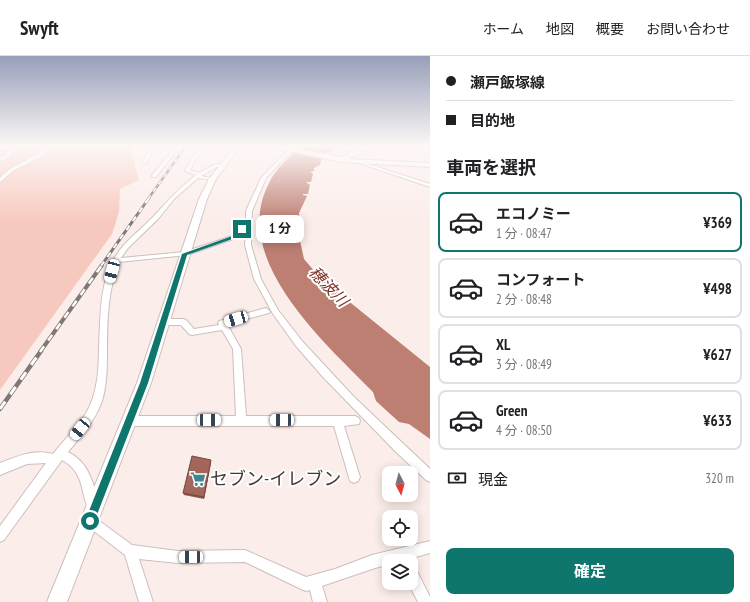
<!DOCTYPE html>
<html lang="ja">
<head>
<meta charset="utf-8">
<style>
  :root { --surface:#fff; --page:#f6f6f6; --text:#202124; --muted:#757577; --line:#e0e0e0; --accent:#0f766e }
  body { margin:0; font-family:"PT Sans Narrow","Noto Sans JP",sans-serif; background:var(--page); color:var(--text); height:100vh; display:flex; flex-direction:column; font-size:15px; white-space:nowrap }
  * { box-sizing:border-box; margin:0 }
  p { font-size:13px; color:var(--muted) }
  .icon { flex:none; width:22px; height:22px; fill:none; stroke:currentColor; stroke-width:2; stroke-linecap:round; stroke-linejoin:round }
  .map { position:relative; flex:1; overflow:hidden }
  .side { display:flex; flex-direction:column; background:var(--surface); width:320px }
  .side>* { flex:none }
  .hud { display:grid; align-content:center; height:88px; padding:0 16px; background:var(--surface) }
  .needle { width:26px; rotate:174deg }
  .fabs { position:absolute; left:382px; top:410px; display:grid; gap:8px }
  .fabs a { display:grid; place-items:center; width:36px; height:36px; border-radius:8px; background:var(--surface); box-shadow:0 2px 10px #0003; font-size:20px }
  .end { position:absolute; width:18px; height:18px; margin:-9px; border:5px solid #0f766e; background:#fff; box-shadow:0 0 0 2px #fff }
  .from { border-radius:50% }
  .bubble { position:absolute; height:28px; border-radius:8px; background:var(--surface); box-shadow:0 2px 10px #0003; font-size:13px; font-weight:700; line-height:28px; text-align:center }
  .car { position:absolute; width:12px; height:24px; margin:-12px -6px; border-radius:5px; box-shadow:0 0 3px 1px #0007; background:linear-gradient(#fff 24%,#345 0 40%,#fff 0 76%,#345 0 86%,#fff 0) }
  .hud b { display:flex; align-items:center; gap:14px; height:38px; font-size:15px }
  .hud b+b { border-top:1px solid var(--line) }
  .hud i { width:10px; height:10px; background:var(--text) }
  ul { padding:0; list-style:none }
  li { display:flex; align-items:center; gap:12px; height:60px; margin:0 8px 6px; padding:0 8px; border:2px solid var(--line); border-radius:8px }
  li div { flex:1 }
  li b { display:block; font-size:15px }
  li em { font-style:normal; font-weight:700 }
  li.selected { border-color:var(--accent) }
  li>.icon { width:36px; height:36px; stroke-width:1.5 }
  h2 { padding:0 16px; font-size:18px; line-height:48px }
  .pay { display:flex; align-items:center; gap:10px; height:44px; padding:0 16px; font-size:15px }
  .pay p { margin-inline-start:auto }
  .cta { display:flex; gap:8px; margin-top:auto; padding:8px 16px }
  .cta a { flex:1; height:46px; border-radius:8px; background:var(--accent); color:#fff; font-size:16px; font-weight:700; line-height:46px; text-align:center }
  header { display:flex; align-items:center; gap:24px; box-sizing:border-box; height:56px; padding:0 20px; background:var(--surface); border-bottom:1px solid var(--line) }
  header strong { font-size:19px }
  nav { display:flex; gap:22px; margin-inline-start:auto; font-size:14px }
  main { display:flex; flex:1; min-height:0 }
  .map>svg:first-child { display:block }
  .green { fill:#f7c8be }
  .water { fill:#be7f73 }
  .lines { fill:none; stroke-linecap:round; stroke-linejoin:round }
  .minor-casing { stroke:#ccbfbd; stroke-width:2 }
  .secondary-casing { stroke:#ccbfbd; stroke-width:2 }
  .minor { fill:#fff; fill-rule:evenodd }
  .secondary { fill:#fff; fill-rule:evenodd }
  .rail-far3-casing { stroke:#807877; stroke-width:2.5 }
  .rail-far2-casing { stroke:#807877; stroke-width:3 }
  .rail-far1-casing { stroke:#807877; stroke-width:4 }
  .rail-casing { stroke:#807877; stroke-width:4.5 }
  .rail-far3 { stroke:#fff; stroke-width:1.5; stroke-dasharray:4.5; stroke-linecap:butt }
  .rail-far2 { stroke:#fff; stroke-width:2; stroke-dasharray:5.5; stroke-linecap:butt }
  .rail-far1 { stroke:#fff; stroke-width:2.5; stroke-dasharray:7; stroke-linecap:butt }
  .rail { stroke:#fff; stroke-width:3; stroke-dasharray:9; stroke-linecap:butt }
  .wall { fill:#8c584e }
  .shaded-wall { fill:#724740 }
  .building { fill:#a3665b; stroke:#724740 }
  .route { fill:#0f766e }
  .labels { text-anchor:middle; stroke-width:4; stroke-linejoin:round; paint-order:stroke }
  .water-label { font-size:16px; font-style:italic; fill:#7e3023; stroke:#fff }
  .near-poi-label { font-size:18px; fill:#403b3a; stroke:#fff; text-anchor:start }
</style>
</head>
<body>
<header>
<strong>Swyft</strong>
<nav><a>ホーム</a><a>地図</a><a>概要</a><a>お問い合わせ</a></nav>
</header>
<main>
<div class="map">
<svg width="430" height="546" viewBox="0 0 430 546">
  <rect width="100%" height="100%" fill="#fbedea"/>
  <path class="green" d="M 15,90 L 133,90 L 132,98 L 139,124 L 120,133 L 119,156 L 112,178 L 0,334 L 0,94 L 7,94 Z"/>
  <path class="water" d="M 301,90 L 335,90 L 331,96 L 325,97 L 326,99 L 321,104 L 320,109 L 314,112 L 314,115 L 310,116 L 313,118 L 311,126 L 306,126 L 310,129 L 308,138 L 303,138 L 303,139 L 307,140 L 299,157 L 300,166 L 297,171 L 304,203 L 316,217 L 341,239 L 430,311 L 430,383 L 409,368 L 399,366 L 376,345 L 373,336 C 325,287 229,203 269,127 C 276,112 290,101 301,90 Z"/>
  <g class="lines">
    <g class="minor-casing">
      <g id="minor">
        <path d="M 48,90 L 52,90 L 40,101 L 13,115 L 0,126 L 0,122 C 13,107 34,104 48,90 Z"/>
        <path d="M 151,90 L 155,90 L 146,107 L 142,107 Z"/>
        <path d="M 176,90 L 180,90 L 156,121 L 152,121 L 152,119 Z"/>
        <path d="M 197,90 L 201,90 L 201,97 L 195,104 L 190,114 L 199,117 L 214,109 L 225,107 L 225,109 L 217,111 L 201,120 L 215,123 L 213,124 L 198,122 L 174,143 L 158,163 L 128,192 L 121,202 L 184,196 L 235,179 L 244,165 L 246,164 L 246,155 L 261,122 L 292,90 L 296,90 L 266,122 L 252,155 L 251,189 L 261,223 L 278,254 L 302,285 L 354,341 L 430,413 L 430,426 L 426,424 L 396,396 L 322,320 L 296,290 L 273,258 L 254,223 L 245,189 L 246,171 L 239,181 L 187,199 L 119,206 C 108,234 107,263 107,293 C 107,310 107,329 102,345 C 95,365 81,380 68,396 C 74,399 79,403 83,408 C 90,416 101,445 97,455 L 93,457 L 89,455 C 80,435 85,417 62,404 L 4,484 L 0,486 L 0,470 L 46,407 L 27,408 L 0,419 L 0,407 C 18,400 34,393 53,398 C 65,382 83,367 91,347 C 101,323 98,294 100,269 C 101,241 104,211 124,189 C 133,179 143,171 152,162 C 167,146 178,133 196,119 L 185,115 L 191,104 L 197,97 Z"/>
        <path d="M 9,94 L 12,95 L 10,101 L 0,105 L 0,102 L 6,99 Z"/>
        <path d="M 359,105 L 430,128 L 430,131 L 359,107 Z"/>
        <path d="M 266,252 L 270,255 L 269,257 L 227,268 L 241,293 L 246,360 L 355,360 L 359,362 L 360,365 L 359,368 L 344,370 L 360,421 L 358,425 L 354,427 L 350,425 L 334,370 L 129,370 L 125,368 L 124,365 L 125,362 L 129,360 L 236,360 L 233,293 L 222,274 L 192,279 L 189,278 L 181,269 L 163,269 L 159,266 L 163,263 L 183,263 L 186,264 L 194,273 L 219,269 L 218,267 L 219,265 Z"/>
        <path d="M 90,459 L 94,461 L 132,489 L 178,495 L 245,494 L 306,521 L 335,513 L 372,499 L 430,485 L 430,497 L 401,505 L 389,505 L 389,508 L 372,513 L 322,530 L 327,546 L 313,546 L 310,534 L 306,535 L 301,533 L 245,506 L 178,507 L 139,503 L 153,546 L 139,546 L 125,499 L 86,469 L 84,465 L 86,461 Z"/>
        <path d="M 411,511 L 416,513 L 430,541 L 430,546 L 418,546 L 408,527 L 411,527 Z"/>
      </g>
    </g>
    <g class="secondary-casing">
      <g id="secondary">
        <path d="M 235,90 L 241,90 L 216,123 L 207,143 L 151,327 L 67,546 L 47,546 L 137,327 L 199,143 L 209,123 Z"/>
        <path d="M 266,90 L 280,90 L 341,101 L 364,90 L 372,90 L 349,103 L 430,107 L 430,111 L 341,106 Z"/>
      </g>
    </g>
    <use href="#minor" class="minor"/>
    <use href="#secondary" class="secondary"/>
    <g class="rail-far3-casing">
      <path id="rail-far3" d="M 148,143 L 186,90"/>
    </g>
    <g class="rail-far2-casing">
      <path id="rail-far2" d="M 101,210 L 149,142"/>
    </g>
    <g class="rail-far1-casing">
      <path id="rail-far1" d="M 40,296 L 102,209"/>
    </g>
    <g class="rail-casing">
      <path id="rail" d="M 0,353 L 41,295"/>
    </g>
    <use href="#rail-far3" class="rail-far3"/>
    <use href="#rail-far2" class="rail-far2"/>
    <use href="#rail-far1" class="rail-far1"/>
    <use href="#rail" class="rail"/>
  </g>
  <path class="wall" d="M 211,404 L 204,443 L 184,439 L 183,437 Z"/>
  <path class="shaded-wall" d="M 211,404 L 211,407 L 204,443 L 204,441 Z"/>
  <path class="building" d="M 192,400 L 211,404 L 204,441 L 183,437 Z"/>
  <linearGradient id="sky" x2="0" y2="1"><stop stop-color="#979fb9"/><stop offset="0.54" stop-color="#fdf7f6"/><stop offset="1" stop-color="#fdf7f6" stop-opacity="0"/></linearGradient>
  <rect width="430" height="167" fill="url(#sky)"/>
  <path class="route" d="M 240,172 L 244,173 L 238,181 L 187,199 L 148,327 L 93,469 L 90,470 L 87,469 L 85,465 L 140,327 L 182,198 L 235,179 Z"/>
  <defs>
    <g id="supermarket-bare" transform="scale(1.2)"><path d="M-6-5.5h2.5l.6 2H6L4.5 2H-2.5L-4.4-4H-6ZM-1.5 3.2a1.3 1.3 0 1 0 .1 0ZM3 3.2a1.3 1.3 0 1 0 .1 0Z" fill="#408592" stroke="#fff" stroke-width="2.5" paint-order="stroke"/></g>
  </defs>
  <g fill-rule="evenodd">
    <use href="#supermarket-bare" x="198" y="423"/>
  </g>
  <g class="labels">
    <g class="water-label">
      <text transform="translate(329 230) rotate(46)" y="6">穂波川</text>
    </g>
    <g class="near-poi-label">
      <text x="210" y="429">セブン-イレブン</text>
    </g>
  </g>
</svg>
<div class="fabs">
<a><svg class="needle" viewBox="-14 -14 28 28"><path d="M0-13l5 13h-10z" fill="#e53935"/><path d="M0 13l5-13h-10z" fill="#757577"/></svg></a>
<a><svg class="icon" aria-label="locate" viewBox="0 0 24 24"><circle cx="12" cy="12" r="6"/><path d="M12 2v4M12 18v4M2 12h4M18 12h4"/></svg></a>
<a><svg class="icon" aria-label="layers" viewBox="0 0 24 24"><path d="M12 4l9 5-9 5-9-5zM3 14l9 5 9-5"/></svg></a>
</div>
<i class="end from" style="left:90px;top:465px"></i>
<i class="end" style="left:242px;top:173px"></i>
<div class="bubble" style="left:256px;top:159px;width:48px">1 分</div>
<i class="car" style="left:112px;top:215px;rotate:195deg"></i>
<i class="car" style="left:236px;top:263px;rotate:254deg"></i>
<i class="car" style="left:209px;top:364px;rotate:90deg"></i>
<i class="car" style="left:282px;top:364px;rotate:270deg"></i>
<i class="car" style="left:80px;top:373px;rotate:219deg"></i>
<i class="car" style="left:191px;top:501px;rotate:269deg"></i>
</div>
<section class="side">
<div class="hud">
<b><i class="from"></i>瀬戸飯塚線</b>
<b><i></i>目的地</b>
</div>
<h2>車両を選択</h2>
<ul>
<li class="selected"><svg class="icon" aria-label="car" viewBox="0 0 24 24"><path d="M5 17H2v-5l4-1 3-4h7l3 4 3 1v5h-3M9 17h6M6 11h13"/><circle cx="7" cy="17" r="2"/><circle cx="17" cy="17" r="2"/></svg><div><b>エコノミー</b><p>1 分 · 08:47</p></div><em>¥369</em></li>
<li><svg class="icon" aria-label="car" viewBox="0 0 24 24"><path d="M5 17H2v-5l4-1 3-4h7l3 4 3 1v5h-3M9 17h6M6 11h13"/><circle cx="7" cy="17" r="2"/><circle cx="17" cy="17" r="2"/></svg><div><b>コンフォート</b><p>2 分 · 08:48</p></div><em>¥498</em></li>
<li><svg class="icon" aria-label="car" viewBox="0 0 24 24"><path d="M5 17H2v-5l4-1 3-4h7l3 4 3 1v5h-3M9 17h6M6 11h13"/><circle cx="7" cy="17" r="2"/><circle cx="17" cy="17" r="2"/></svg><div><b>XL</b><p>3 分 · 08:49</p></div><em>¥627</em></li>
<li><svg class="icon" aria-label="car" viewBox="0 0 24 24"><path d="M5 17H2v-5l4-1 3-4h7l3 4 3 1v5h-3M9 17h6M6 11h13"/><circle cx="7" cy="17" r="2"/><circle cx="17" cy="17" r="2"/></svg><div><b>Green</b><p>4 分 · 08:50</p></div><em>¥633</em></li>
</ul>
<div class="pay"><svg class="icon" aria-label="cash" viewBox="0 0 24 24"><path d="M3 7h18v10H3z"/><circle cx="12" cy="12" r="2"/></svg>現金<p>320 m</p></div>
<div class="cta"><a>確定</a></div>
</section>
</main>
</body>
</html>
